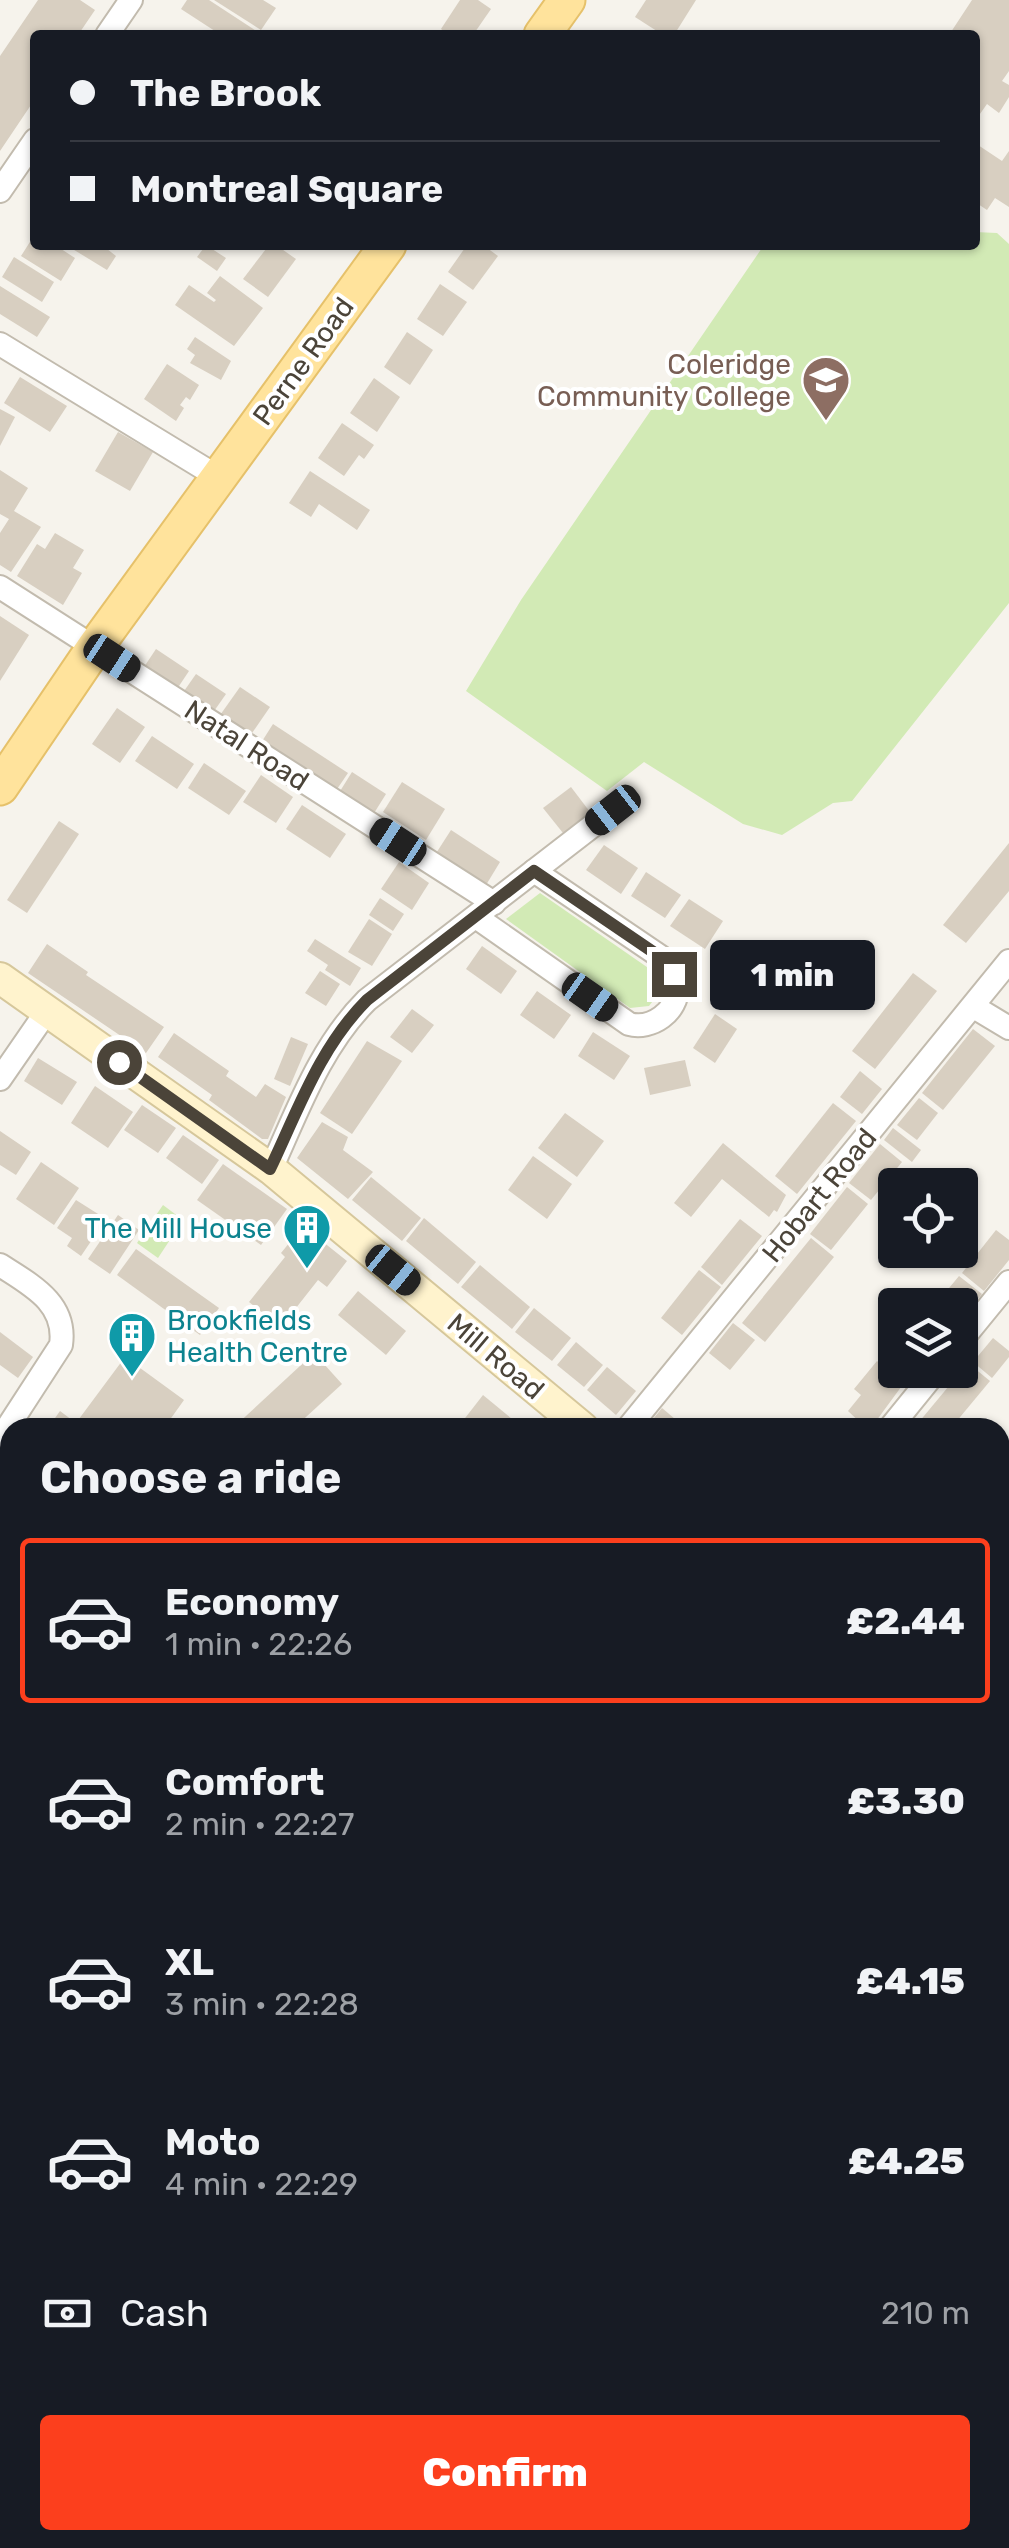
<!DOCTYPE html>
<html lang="en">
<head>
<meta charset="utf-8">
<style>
  :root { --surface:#171b24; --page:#20242c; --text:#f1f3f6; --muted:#9ea1a6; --line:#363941; --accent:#fc3f1d }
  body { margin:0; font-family:Rubik,sans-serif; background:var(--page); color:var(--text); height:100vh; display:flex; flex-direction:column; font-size:38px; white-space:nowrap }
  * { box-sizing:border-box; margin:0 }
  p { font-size:32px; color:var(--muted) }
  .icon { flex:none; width:55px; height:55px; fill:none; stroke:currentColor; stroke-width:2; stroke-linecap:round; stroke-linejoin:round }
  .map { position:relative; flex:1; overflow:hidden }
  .drawer { position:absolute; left:0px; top:1418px; width:1010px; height:1132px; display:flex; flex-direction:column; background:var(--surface); border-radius:30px 30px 0 0; box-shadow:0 2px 8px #0004 }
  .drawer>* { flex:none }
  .hud { position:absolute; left:30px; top:30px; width:950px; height:220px; border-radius:10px; box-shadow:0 2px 8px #0004; display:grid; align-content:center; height:220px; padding:0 40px; background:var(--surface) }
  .fabs { position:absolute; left:878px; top:1168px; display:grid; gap:20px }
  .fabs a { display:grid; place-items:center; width:100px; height:100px; border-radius:10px; background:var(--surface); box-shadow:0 2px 8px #0004; font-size:50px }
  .end { position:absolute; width:45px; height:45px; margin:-22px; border:12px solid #4b4439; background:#fff; box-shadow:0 0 0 5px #fff }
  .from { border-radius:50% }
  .bubble { position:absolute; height:70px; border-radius:10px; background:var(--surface); box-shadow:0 2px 8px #0004; font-size:32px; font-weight:800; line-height:70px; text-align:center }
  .car { position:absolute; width:30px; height:60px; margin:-30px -15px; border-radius:12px; box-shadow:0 0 8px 2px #0007; background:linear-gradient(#222 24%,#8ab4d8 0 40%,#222 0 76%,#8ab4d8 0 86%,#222 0) }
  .hud b { display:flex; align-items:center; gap:35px; height:95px; font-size:38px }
  .hud b+b { border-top:2px solid var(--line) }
  .hud i { width:25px; height:25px; background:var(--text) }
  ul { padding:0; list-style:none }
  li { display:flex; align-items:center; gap:30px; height:165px; margin:0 20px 15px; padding:0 20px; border:5px solid transparent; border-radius:10px }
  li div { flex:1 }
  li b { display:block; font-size:38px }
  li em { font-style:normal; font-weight:800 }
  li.on { border-color:var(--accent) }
  li>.icon { width:90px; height:90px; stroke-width:1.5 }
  h2 { padding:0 40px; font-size:45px; line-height:120px }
  .pay { display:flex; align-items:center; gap:25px; height:110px; padding:0 40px; font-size:38px }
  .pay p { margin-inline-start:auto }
  .cta { display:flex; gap:20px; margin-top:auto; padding:20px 40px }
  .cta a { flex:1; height:115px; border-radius:10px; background:var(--accent); color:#fff; font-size:40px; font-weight:800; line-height:115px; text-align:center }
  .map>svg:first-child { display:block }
  .green { fill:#d2eab5 }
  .building { fill:#d8cfc1 }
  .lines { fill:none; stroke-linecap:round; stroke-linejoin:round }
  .street-casing { stroke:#c2bbae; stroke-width:26 }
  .secondary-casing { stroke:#d6c79b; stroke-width:34 }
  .primary-casing { stroke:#e6c16a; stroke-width:39 }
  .street { stroke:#fff; stroke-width:22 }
  .secondary { stroke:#fff3cd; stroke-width:30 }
  .primary { stroke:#ffe39c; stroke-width:35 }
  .route { stroke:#4b4439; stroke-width:12 }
  .labels { text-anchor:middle; stroke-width:8; stroke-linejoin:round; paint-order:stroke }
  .street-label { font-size:28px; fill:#4b4439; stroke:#fff }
  .education-label { font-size:28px; fill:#785e54; stroke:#fff; text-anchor:end }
  .culture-label { font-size:28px; fill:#0d838f; stroke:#fff; text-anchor:end }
</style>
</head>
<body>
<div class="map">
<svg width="1009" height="2548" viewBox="0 0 1009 2548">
  <rect width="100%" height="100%" fill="#f6f3ec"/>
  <g class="green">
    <path d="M 975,232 L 997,233 L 1009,244 L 1009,603 L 852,801 L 833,803 L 782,835 L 743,824 L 644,762 L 607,791 L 466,691 L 521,600 L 764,245 L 975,245 Z"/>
    <path d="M 540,893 L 657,974 L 662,989 L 649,1006 L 630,1008 L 506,919 Z"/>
    <path d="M 163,1205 L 183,1220 L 158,1258 L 137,1243 Z"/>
    <path d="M 0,2142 L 10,2150 L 10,2494 L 0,2508 Z"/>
  </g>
  <g class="building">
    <path d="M 38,0 L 80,0 L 95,10 L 78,35 L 35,35 L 35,99 L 0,151 L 0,56 Z"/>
    <path d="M 187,0 L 209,0 L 258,32 L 256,35 L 221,35 L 181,9 Z"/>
    <path d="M 214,0 L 263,0 L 276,8 L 261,30 Z"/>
    <path d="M 460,0 L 478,0 L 491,9 L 473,35 L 449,35 L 441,29 Z"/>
    <path d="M 646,0 L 696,0 L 674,35 L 663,35 L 635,17 Z"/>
    <path d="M 972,0 L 1009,0 L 1009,71 L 1002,81 L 1009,85 L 1009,97 L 999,113 L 987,104 L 975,121 L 975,35 L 949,35 Z"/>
    <path d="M 975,143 L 1002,161 L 1009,151 L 1009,207 L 995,198 L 987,210 L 975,202 L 979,186 L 975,183 Z"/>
    <path d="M 35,234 L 35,245 L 55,245 L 75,258 L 61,281 L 21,256 Z"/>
    <path d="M 66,245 L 102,245 L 116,256 L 107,270 Z"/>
    <path d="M 206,245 L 226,258 L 217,271 L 197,257 Z"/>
    <path d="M 269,245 L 276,245 L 296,259 L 268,297 L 243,279 Z"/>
    <path d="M 467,245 L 483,245 L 498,256 L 473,290 L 448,272 Z"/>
    <path d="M 14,257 L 54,282 L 42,302 L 2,277 Z"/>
    <path d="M 220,276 L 263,308 L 234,346 L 175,305 L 189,285 L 214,302 L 216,300 L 207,293 Z"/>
    <path d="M 440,284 L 467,302 L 443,336 L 417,319 Z"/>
    <path d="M 0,286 L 50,317 L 37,337 L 0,314 Z"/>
    <path d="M 407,332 L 433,350 L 410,385 L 384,367 Z"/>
    <path d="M 195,337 L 231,361 L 221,380 L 190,363 L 195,355 L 187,349 Z"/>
    <path d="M 167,364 L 199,385 L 190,400 L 186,397 L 180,405 L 184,408 L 176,421 L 144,399 Z"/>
    <path d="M 20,377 L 67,406 L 50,432 L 4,403 Z"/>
    <path d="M 374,378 L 400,397 L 377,432 L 350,413 Z"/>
    <path d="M 0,409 L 15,417 L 0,446 Z"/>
    <path d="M 342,423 L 374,445 L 364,459 L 359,455 L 344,476 L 318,458 Z"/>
    <path d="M 118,432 L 153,452 L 130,491 L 95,471 Z"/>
    <path d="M 0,470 L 28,488 L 14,511 L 41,527 L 11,572 L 0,565 L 0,533 L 9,519 L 0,514 Z"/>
    <path d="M 310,471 L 370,510 L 357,530 L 319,504 L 311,517 L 289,503 Z"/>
    <path d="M 55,533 L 84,550 L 73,568 L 82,573 L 63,605 L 17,576 L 37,544 L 45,549 Z"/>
    <path d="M 0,616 L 29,635 L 0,681 Z"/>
    <path d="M 156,649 L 189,671 L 175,692 L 142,670 Z"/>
    <path d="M 196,674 L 226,694 L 212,714 L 182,694 Z"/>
    <path d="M 240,687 L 270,707 L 248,739 L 218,718 Z"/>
    <path d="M 117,708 L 145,727 L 120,763 L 92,744 Z"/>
    <path d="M 273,724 L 348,773 L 333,795 L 259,746 Z"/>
    <path d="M 152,736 L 194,764 L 177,789 L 135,761 Z"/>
    <path d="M 204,763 L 246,791 L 229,815 L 188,788 Z"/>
    <path d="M 352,772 L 386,794 L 371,818 L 337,796 Z"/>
    <path d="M 261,775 L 293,797 L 276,823 L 243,802 Z"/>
    <path d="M 402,782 L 445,809 L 426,840 L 383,812 Z"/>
    <path d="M 571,787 L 590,812 L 563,833 L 543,808 Z"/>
    <path d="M 302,805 L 346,834 L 330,858 L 286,829 Z"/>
    <path d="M 59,821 L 79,834 L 27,913 L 7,900 Z"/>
    <path d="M 451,830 L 500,862 L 483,890 L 433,858 Z"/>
    <path d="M 1009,843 L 1009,891 L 966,943 L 943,925 Z"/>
    <path d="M 604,845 L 638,868 L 621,894 L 586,870 Z"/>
    <path d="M 399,862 L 429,883 L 412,910 L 381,889 Z"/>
    <path d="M 646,872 L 681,895 L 665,918 L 631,896 Z"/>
    <path d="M 380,898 L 404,914 L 393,931 L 369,915 Z"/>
    <path d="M 689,899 L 723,921 L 705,949 L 670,926 Z"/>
    <path d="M 369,919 L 392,934 L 372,966 L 348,952 Z"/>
    <path d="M 315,939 L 361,968 L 350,986 L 325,970 L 328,965 L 307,951 Z"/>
    <path d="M 47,944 L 88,972 L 86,975 L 164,1027 L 146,1053 L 28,973 Z"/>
    <path d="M 482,946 L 517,971 L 501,994 L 466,969 Z"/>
    <path d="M 749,952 L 756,996 L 727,1001 L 721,957 Z"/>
    <path d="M 320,971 L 340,984 L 326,1006 L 305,993 Z"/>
    <path d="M 913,973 L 937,991 L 875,1069 L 852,1051 Z"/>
    <path d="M 537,991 L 571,1015 L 554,1039 L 520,1015 Z"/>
    <path d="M 412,1009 L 434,1025 L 412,1053 L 390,1037 Z"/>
    <path d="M 715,1014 L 737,1029 L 715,1063 L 693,1048 Z"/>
    <path d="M 973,1029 L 995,1046 L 943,1110 L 922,1093 Z"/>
    <path d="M 593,1032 L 630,1056 L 614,1080 L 578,1056 Z"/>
    <path d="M 174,1033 L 229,1071 L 226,1076 L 256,1097 L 265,1084 L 286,1097 L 268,1139 L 262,1139 L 209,1100 L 212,1095 L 158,1057 Z"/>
    <path d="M 291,1037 L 308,1044 L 290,1086 L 274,1079 Z"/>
    <path d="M 367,1041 L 402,1061 L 352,1134 L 320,1113 Z"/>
    <path d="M 38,1058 L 77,1082 L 62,1105 L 24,1081 Z"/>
    <path d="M 685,1060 L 691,1086 L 650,1095 L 644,1068 Z"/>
    <path d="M 860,1071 L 882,1089 L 862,1114 L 840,1097 Z"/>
    <path d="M 95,1086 L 133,1112 L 108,1148 L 71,1123 Z"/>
    <path d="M 919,1098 L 938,1113 L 917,1140 L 897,1125 Z"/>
    <path d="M 833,1103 L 856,1121 L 797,1194 L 775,1176 Z"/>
    <path d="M 142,1105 L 176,1128 L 158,1153 L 124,1130 Z"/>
    <path d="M 565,1113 L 604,1141 L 577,1177 L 538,1148 Z"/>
    <path d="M 322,1122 L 348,1137 L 343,1150 L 373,1172 L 348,1199 L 297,1158 Z"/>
    <path d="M 893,1128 L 921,1150 L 912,1162 L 884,1140 Z"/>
    <path d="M 0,1131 L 31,1152 L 16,1175 L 0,1165 Z"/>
    <path d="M 183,1135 L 219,1160 L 202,1184 L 166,1158 Z"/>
    <path d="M 723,1143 L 786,1195 L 777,1212 L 774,1210 L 769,1217 L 722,1179 L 691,1217 L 674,1203 Z"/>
    <path d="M 880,1144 L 902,1162 L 871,1200 L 849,1183 Z"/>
    <path d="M 533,1156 L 572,1184 L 547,1219 L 508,1190 Z"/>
    <path d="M 41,1162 L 79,1188 L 54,1225 L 16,1199 Z"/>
    <path d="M 223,1164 L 287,1209 L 261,1245 L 197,1200 Z"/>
    <path d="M 371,1177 L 421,1218 L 402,1241 L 352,1200 Z"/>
    <path d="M 847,1187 L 868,1204 L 831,1250 L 810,1234 Z"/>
    <path d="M 76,1200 L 106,1219 L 81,1256 L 67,1246 L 72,1238 L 57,1228 Z"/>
    <path d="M 118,1215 L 139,1230 L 110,1274 L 88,1259 Z"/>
    <path d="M 424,1218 L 476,1262 L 458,1284 L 406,1241 Z"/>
    <path d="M 740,1219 L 762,1236 L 722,1285 L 701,1267 Z"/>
    <path d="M 303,1226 L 347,1261 L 327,1287 L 318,1280 L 281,1327 L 249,1302 L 285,1257 L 281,1253 Z"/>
    <path d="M 996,1230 L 1009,1240 L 1009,1260 L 984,1291 L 962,1273 Z"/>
    <path d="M 811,1238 L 834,1257 L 765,1342 L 742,1323 Z"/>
    <path d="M 136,1249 L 219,1308 L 200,1335 L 117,1275 Z"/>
    <path d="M 480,1265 L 530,1307 L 512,1329 L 461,1287 Z"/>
    <path d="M 699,1270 L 721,1287 L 682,1335 L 661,1318 Z"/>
    <path d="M 959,1276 L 982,1294 L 960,1320 L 960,1305 L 935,1305 Z"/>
    <path d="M 358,1291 L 406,1331 L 386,1355 L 338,1315 Z"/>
    <path d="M 534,1308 L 571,1338 L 552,1361 L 515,1332 Z"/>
    <path d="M 733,1323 L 755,1340 L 730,1370 L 709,1353 Z"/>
    <path d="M 0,1332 L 33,1357 L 18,1378 L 0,1365 Z"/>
    <path d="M 993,1338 L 1009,1351 L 1009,1357 L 992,1378 L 973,1362 Z"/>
    <path d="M 576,1342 L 603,1365 L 584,1387 L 557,1365 Z"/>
    <path d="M 314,1353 L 342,1384 L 294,1428 L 233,1428 Z"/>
    <path d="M 895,1354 L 895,1370 L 919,1370 L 907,1385 L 904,1383 L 871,1428 L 866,1428 L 848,1411 L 861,1395 L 854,1389 L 877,1361 L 884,1367 Z"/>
    <path d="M 125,1357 L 184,1400 L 164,1428 L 48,1428 L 60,1411 L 76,1423 Z"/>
    <path d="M 968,1363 L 990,1381 L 951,1428 L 914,1428 Z"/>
    <path d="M 607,1367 L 636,1391 L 616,1415 L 587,1390 Z"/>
    <path d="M 483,1395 L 523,1428 L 469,1428 L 462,1422 Z"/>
    <path d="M 662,1408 L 675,1419 L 685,1428 L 646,1428 Z"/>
    <path d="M 1009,1536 L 1009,1582 L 1000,1592 L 1000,1547 Z"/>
    <path d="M 0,1664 L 10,1672 L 10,1726 L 0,1719 Z"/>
    <path d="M 1000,1685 L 1009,1693 L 1009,1734 L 1000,1726 Z"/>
    <path d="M 0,1740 L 10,1745 L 10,1785 L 0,1805 Z"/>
    <path d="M 1000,1808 L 1009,1815 L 1009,1894 L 1003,1901 L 1000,1899 Z"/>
    <path d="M 10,1951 L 10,2004 L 0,1996 L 0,1963 Z"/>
    <path d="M 10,2049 L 10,2088 L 0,2080 L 0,2063 Z"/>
    <path d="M 1000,2083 L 1009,2090 L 1009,2128 L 1000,2121 Z"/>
    <path d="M 1009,2205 L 1009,2283 L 1000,2295 L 1000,2216 Z"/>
    <path d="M 1002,2385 L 1009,2391 L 1009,2428 L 1000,2421 Z"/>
    <path d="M 1000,2476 L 1009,2483 L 1009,2524 L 1000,2516 Z"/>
    <path d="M 323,2540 L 363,2540 L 357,2548 L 318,2548 Z"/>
    <path d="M 584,2540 L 634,2540 L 628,2548 L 578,2548 Z"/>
  </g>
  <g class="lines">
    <g class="street-casing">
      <g id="street">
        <path d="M 107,35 L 131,0"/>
        <path d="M 0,191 L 35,140"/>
        <path d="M 0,344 L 218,477"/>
        <path d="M 0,587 L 494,903"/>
        <path d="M 476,917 L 629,1024 C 651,1030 678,1012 677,987 C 677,975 669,967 661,957 L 534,871"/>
        <path d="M 974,1007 L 1009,1028"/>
        <path d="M 0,1079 L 47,1011"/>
        <path d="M 271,1169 C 298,1110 320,1047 367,1000 L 613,810"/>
        <path d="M 0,1265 C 31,1285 67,1303 61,1345 L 0,1439"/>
        <path d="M 960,1342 L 1009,1282"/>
        <path d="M 628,1428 L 1009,961"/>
        <path d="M 890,1428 L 937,1370"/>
        <path d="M 1000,1621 L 1009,1610"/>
        <path d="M 0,2024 L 10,2031"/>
        <path d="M 1000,2180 L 1009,2170"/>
        <path d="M 1000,2449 L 1009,2457"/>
        <path d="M 511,2540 L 521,2548"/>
        <path d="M 277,2548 L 283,2540"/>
      </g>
    </g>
    <g class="secondary-casing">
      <g id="secondary">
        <path d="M 0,978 L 271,1169 L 583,1428"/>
        <path d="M 1000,1764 L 1009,1772"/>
      </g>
    </g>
    <g class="primary-casing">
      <g id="primary">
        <path d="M 542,35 L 567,0"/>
        <path d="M 0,787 L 95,647 L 388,245"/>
      </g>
    </g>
    <use href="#street" class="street"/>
    <use href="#secondary" class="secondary"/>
    <use href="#primary" class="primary"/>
  </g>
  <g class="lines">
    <path class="route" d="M 119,1062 L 270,1169 C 298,1110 320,1047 367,1000 L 534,871 L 662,958 L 674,974"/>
  </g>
  <defs>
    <g id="school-pin" transform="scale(2.5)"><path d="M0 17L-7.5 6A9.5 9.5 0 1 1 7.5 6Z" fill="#8d6e63" stroke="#fff"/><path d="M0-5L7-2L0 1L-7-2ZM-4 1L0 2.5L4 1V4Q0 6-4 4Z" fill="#fff"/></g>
    <g id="building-pin" transform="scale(2.5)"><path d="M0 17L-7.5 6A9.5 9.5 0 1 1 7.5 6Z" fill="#0f9aa8" stroke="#fff"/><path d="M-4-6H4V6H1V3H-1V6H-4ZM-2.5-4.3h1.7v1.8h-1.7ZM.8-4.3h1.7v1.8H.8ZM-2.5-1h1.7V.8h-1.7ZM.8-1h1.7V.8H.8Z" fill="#fff"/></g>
  </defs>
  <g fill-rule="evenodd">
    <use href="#school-pin" x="826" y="380"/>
    <use href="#building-pin" x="307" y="1228"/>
    <use href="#building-pin" x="132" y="1336"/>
  </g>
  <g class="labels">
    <g class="street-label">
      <text transform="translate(303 361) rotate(-54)" y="10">Perne Road</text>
      <text transform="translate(247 745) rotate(33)" y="10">Natal Road</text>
      <text transform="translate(819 1195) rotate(-51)" y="10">Hobart Road</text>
      <text transform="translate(496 1356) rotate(40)" y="10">Mill Road</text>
    </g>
    <g class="education-label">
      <text x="791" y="374">Coleridge<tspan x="791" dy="32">Community College</tspan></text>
    </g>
    <g class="culture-label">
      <text x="272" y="1238">The Mill House</text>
      <text x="167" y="1330" text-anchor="start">Brookfields<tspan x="167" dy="32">Health Centre</tspan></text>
    </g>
  </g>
</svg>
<div class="fabs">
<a><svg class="icon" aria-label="locate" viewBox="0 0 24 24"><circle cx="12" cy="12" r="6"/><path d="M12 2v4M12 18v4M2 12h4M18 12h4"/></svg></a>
<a><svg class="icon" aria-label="layers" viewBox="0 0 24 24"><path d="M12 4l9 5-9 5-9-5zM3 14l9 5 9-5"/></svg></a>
</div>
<i class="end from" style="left:119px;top:1062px"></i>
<i class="end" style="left:674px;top:974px"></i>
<div class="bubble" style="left:710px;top:940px;width:165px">1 min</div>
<i class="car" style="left:112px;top:658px;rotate:123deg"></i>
<i class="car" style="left:613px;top:810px;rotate:232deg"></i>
<i class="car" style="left:398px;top:842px;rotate:303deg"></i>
<i class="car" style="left:590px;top:997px;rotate:125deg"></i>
<i class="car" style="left:393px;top:1270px;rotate:129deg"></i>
<div class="hud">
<b><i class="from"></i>The Brook</b>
<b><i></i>Montreal Square</b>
</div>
<section class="drawer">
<h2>Choose a ride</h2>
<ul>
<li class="on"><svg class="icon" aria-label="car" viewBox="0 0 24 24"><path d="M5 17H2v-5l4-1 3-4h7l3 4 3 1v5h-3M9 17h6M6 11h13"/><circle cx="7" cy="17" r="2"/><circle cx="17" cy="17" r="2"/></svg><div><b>Economy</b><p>1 min · 22:26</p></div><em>£2.44</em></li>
<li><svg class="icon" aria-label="car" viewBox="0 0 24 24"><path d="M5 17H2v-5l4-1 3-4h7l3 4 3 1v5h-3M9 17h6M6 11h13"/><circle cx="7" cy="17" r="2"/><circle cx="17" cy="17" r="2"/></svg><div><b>Comfort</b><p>2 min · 22:27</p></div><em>£3.30</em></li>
<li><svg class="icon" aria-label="car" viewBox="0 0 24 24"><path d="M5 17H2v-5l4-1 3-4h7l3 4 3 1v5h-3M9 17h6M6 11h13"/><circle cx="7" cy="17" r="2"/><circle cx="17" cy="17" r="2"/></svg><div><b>XL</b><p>3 min · 22:28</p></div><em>£4.15</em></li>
<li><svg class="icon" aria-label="car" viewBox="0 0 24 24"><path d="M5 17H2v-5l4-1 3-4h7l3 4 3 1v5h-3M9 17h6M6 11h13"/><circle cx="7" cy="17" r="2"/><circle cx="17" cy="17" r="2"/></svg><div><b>Moto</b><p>4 min · 22:29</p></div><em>£4.25</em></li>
</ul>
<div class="pay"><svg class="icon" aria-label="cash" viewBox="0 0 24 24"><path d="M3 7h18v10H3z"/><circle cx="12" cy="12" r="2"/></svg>Cash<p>210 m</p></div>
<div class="cta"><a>Confirm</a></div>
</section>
</div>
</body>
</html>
